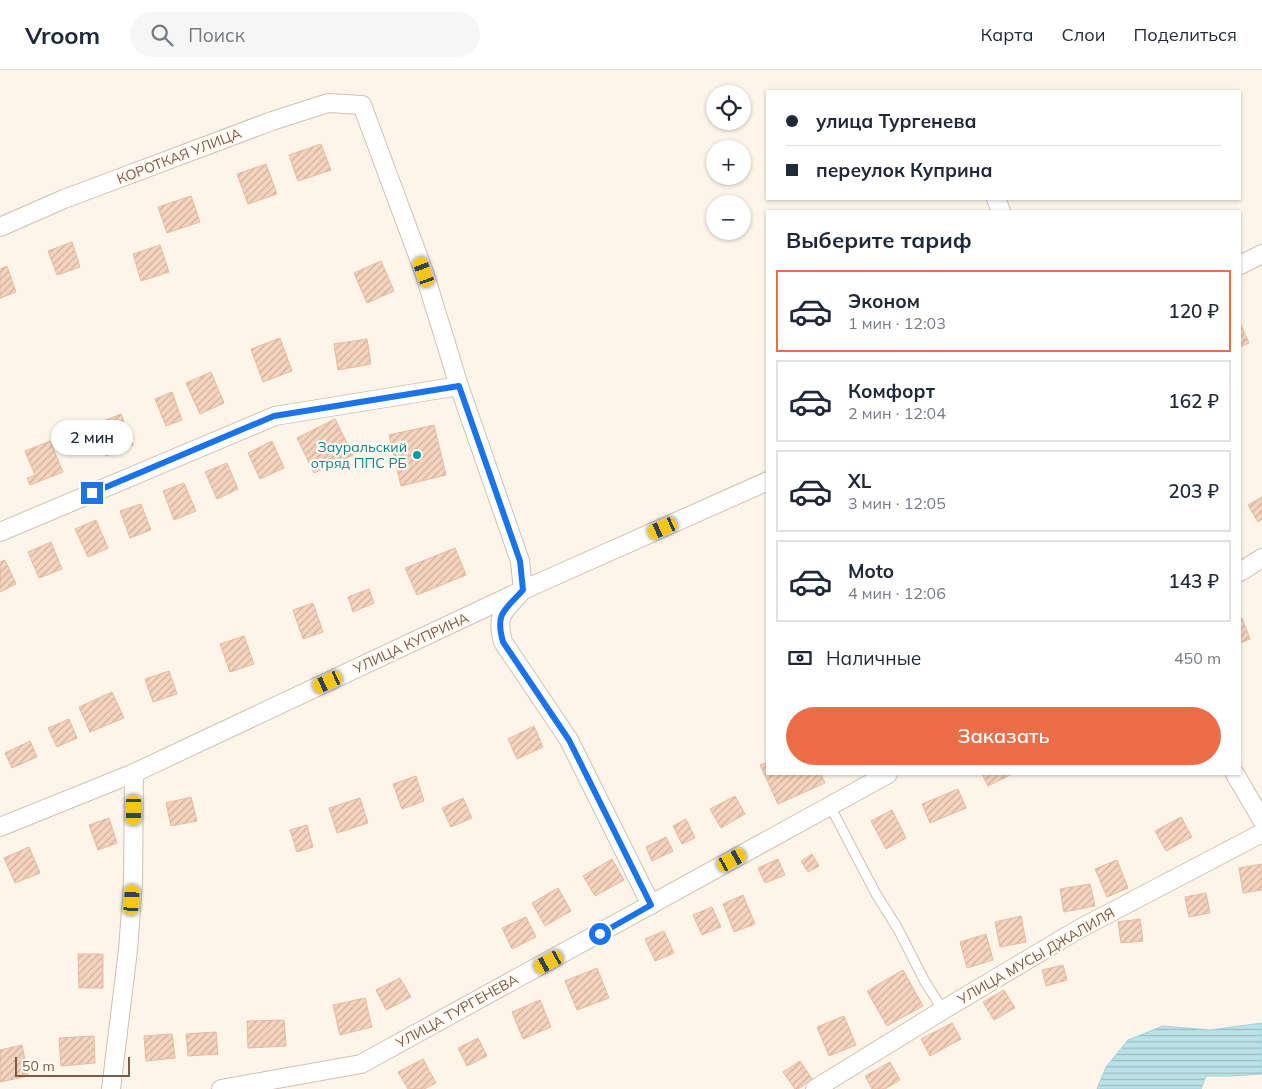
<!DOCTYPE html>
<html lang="ru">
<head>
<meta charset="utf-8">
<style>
  :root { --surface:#fff; --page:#f6f6f7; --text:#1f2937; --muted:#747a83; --line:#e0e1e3; --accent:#ec6e49 }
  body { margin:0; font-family:Mulish,sans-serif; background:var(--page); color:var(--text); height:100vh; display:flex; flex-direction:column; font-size:19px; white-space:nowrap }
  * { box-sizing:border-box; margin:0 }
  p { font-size:16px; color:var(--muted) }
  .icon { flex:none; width:28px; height:28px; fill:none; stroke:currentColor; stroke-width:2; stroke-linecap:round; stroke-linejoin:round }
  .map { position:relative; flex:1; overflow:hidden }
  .details { position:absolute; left:766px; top:140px; width:475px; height:565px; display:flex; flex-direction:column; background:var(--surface); border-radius:0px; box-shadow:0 1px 4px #0004 }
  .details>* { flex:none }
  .top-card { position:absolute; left:766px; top:20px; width:475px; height:110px; border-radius:0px; box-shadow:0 1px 4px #0004; display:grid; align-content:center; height:110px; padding:0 20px; background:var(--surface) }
  .fabs { position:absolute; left:706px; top:15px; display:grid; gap:10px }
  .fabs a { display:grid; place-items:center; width:45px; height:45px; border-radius:50%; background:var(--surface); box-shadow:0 1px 4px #0004; font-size:25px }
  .scale { position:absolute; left:15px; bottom:12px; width:115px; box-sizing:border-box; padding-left:5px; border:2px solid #7a5b4a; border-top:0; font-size:14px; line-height:18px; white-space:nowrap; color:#7a5b4a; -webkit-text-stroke:4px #fff9f0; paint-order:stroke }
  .end { position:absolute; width:22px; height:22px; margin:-11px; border:6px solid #1a73e8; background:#fff; box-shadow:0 0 0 2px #fff }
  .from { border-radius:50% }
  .bubble { position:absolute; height:35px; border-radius:18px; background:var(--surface); box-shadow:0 1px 4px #0004; font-size:16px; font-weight:600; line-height:35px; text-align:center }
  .car { position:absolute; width:15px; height:30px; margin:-15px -8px; border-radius:6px; box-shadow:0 0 4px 1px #0007; background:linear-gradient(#f5c518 24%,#345 0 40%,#f5c518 0 76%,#345 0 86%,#f5c518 0) }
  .top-card b { display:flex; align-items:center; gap:18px; height:48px; font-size:19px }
  .top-card b+b { border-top:1px solid var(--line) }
  .top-card i { width:12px; height:12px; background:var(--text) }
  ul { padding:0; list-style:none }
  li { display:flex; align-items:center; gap:15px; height:82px; margin:0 10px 8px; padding:0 10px; border:2px solid var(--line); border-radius:0px }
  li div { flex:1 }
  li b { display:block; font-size:19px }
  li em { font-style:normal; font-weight:600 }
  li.current { border-color:var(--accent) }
  li>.icon { width:45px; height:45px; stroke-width:1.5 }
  h2 { padding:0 20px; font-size:22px; line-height:60px }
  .pay { display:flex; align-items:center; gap:12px; height:55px; padding:0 20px; font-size:19px }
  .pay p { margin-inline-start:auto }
  .primary-button { display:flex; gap:10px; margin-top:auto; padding:10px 20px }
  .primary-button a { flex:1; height:58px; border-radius:30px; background:var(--accent); color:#fff; font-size:20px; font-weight:600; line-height:58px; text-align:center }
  header { display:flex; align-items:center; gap:30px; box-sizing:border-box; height:70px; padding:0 25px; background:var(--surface); border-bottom:1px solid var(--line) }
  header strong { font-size:24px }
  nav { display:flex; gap:28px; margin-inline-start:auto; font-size:18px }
  .search { width:350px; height:45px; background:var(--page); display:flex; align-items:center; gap:12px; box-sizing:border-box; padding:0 18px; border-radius:28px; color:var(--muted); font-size:19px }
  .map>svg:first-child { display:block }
  .water { fill:url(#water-rules); stroke:#a1d2db }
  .building { fill:url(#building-hatch); stroke:#e8ba9e }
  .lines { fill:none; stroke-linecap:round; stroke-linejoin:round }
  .service-casing { stroke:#d3bfb0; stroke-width:11 }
  .minor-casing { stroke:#d3bfb0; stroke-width:20 }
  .service { stroke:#fff; stroke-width:9 }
  .minor { stroke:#fff; stroke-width:18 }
  .route { stroke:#1a73e8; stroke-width:6 }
  .culture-dot { fill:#0f9aa8; stroke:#fff9f0; stroke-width:2 }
  .labels { text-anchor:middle; stroke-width:4.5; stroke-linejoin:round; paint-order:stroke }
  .street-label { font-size:14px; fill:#7a5b4a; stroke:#fff9f0 }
  .culture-label { font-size:14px; fill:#0d838f; stroke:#fff9f0; text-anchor:end }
</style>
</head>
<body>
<header>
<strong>Vroom</strong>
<div class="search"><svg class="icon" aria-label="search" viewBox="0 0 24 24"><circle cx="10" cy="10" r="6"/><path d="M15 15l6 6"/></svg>Поиск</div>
<nav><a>Карта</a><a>Слои</a><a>Поделиться</a></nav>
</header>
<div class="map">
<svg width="1262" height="1019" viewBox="0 0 1262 1019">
  <defs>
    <pattern id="water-rules" width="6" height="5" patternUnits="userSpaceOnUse" patternTransform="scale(1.25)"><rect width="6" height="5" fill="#bbe2e9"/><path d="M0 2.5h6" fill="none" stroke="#9dbabf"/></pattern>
    <pattern id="building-hatch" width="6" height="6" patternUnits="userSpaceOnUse" patternTransform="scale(1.25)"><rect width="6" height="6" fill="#f4d4bf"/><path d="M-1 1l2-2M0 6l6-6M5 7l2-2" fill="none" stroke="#cbaf9d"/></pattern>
  </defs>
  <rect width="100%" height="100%" fill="#fdf5e9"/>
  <path class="water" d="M 1262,953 L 1262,1004 L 1231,1006 L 1206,1006 L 1201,1019 L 1097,1019 L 1106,997 L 1128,970 L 1163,956 L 1210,960 Z"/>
  <g class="building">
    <path d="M 321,74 L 331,100 L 298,111 L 289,85 Z"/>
    <path d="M 266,94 L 277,124 L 248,134 L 237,104 Z"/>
    <path d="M 191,126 L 200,152 L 167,163 L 158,137 Z"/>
    <path d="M 72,172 L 80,197 L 57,205 L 48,181 Z"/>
    <path d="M 160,175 L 169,202 L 141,211 L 133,184 Z"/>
    <path d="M 381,191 L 394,221 L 367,233 L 354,203 Z"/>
    <path d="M 7,196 L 16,222 L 0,228 L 0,199 Z"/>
    <path d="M 1240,253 L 1249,273 L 1240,277 Z"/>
    <path d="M 280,268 L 292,301 L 263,312 L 251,279 Z"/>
    <path d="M 367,269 L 371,294 L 338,300 L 334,274 Z"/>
    <path d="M 211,302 L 224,333 L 200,344 L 186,313 Z"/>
    <path d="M 172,322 L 182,350 L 166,356 L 155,329 Z"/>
    <path d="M 121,344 L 133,375 L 106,386 L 94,355 Z"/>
    <path d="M 335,349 L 353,385 L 314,403 L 297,368 Z"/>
    <path d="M 434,355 L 446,405 L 401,416 L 389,365 Z"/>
    <path d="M 50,371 L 63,402 L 30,415 L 27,408 L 35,405 L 25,381 Z"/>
    <path d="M 272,371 L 284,398 L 260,409 L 248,383 Z"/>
    <path d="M 227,393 L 238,419 L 217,429 L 205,402 Z"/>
    <path d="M 184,413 L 196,441 L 174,450 L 163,421 Z"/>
    <path d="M 1262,427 L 1262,449 L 1258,452 L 1248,435 Z"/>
    <path d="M 141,434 L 151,460 L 130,468 L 120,441 Z"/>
    <path d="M 96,450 L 108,478 L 88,487 L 75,459 Z"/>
    <path d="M 51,472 L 62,499 L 39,508 L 28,482 Z"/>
    <path d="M 455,478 L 466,505 L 417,525 L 405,498 Z"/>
    <path d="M 5,490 L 16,514 L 0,522 L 0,492 Z"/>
    <path d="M 369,519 L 374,533 L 353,542 L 348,527 Z"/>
    <path d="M 313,533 L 323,562 L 303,569 L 293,540 Z"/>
    <path d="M 1242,548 L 1250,569 L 1240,573 L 1240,549 Z"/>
    <path d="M 244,566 L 254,594 L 230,602 L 220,574 Z"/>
    <path d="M 169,601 L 177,624 L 153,632 L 145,609 Z"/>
    <path d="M 112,622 L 124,648 L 90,662 L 79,637 Z"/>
    <path d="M 69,649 L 77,668 L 57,677 L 48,658 Z"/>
    <path d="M 534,656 L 543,677 L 517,689 L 508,669 Z"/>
    <path d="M 30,671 L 37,687 L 12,698 L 5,683 Z"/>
    <path d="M 768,692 L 768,704 L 821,704 L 825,713 L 778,734 L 760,695 Z"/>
    <path d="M 982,704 L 1012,704 L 988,716 Z"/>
    <path d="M 416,706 L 424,731 L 402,739 L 393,714 Z"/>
    <path d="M 958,719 L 966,738 L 930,753 L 922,734 Z"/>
    <path d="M 735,726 L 745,744 L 721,758 L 710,739 Z"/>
    <path d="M 191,727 L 197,751 L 171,756 L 166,733 Z"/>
    <path d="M 360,728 L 368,753 L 337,763 L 329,738 Z"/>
    <path d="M 463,728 L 472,748 L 451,757 L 442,738 Z"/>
    <path d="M 892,740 L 906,768 L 886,779 L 871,751 Z"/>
    <path d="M 1181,747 L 1192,767 L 1166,781 L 1155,761 Z"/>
    <path d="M 109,748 L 117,773 L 98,780 L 89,755 Z"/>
    <path d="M 686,749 L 695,768 L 682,774 L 673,756 Z"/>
    <path d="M 307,755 L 313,777 L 297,782 L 290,760 Z"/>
    <path d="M 666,767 L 673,781 L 652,791 L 646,777 Z"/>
    <path d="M 29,777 L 40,803 L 15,813 L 4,788 Z"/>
    <path d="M 812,784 L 819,796 L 808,802 L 801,791 Z"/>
    <path d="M 612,789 L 624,810 L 595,826 L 583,806 Z"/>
    <path d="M 778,789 L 785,805 L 765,813 L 758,798 Z"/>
    <path d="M 1117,790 L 1128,818 L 1107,827 L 1095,799 Z"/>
    <path d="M 1262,794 L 1262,820 L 1243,823 L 1239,798 Z"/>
    <path d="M 1090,814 L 1095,836 L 1064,842 L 1060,819 Z"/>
    <path d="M 558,818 L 571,841 L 545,856 L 532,833 Z"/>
    <path d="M 1206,823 L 1210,843 L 1189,847 L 1185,827 Z"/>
    <path d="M 743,825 L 755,854 L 734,862 L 723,834 Z"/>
    <path d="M 712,837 L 721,857 L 702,865 L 693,845 Z"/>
    <path d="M 1021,846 L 1026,872 L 1000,877 L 995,852 Z"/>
    <path d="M 526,847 L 536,867 L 512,879 L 502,858 Z"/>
    <path d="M 1140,849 L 1143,871 L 1121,873 L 1118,852 Z"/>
    <path d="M 664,861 L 674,883 L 655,891 L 645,869 Z"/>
    <path d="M 986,864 L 993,890 L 967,898 L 960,872 Z"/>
    <path d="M 78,884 L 103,884 L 103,918 L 79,918 Z"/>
    <path d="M 1063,895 L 1067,910 L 1046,916 L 1042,900 Z"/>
    <path d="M 597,898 L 609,928 L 577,940 L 565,911 Z"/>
    <path d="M 903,900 L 923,936 L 887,956 L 867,921 Z"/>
    <path d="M 400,908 L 411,927 L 386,940 L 376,920 Z"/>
    <path d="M 1004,920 L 1015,938 L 994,950 L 983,932 Z"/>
    <path d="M 365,928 L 372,957 L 340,965 L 333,935 Z"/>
    <path d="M 540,930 L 551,957 L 523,969 L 512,942 Z"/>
    <path d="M 844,946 L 856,975 L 829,986 L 817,957 Z"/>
    <path d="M 284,950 L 286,976 L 248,978 L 247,951 Z"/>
    <path d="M 952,953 L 961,969 L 930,986 L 921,969 Z"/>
    <path d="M 216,962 L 218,984 L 188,986 L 186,964 Z"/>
    <path d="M 172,964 L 175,988 L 146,991 L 144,966 Z"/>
    <path d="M 94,966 L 95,993 L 61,996 L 59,968 Z"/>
    <path d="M 478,968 L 487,986 L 467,996 L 458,978 Z"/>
    <path d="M 22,975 L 28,1006 L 0,1012 L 0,980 Z"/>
    <path d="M 423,989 L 436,1013 L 424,1019 L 408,1019 L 398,1002 Z"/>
    <path d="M 800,991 L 812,1009 L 798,1019 L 795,1019 L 783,1002 Z"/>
    <path d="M 890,992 L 900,1010 L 885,1019 L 872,1019 L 865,1006 Z"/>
  </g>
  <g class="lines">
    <g class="service-casing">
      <path id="service" d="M 830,736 L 876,824 L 898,859 L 924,910 L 943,940"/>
    </g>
    <g class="minor-casing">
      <g id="minor">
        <path d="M 996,129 L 1001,141"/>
        <path d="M 0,157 L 64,129 L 272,51 L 328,33 L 362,35 L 424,202 L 459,316 L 520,491 L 523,520 C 505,541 495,543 503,572 L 569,670 L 651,835"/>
        <path d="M 1240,195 L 1262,184"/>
        <path d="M 0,462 L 275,346 L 459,316"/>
        <path d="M 1240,502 L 1262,488"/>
        <path d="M 1235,704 L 1262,750"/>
        <path d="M 0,757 L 134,703 L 523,520 L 768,411"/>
        <path d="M 111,1019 L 128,880 L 133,813 L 134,703"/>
        <path d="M 221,1019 L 361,994 L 888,704"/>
        <path d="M 815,1019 L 943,940 L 1079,859 L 1262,763"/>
      </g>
    </g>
    <use href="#service" class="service"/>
    <use href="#minor" class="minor"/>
  </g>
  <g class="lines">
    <path class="route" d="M 92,423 L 274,346 L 459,316 L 520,491 L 523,520 C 504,541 495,543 503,572 L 569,670 L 651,835 L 600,864"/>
  </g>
  <circle class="culture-dot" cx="417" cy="385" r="5"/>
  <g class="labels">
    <g class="street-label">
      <text transform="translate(179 86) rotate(-21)" y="5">КОРОТКАЯ УЛИЦА</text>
      <text transform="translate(411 573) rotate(-25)" y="5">УЛИЦА КУПРИНА</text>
      <text transform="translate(1036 886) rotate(-30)" y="5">УЛИЦА МУСЫ ДЖАЛИЛЯ</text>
      <text transform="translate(457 941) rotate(-29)" y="5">УЛИЦА ТУРГЕНЕВА</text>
    </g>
    <g class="culture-label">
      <text x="407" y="382">Зауральский<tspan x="407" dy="16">отряд ППС РБ</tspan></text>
    </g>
  </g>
</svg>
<div class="fabs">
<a><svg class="icon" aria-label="locate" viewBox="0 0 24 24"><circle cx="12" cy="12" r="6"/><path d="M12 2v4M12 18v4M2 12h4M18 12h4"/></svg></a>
<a>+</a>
<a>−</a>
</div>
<div class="scale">50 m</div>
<i class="end from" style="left:600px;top:864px"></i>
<i class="end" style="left:92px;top:423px"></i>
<div class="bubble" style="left:51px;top:350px;width:82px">2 мин</div>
<i class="car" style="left:424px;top:202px;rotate:340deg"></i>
<i class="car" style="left:663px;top:458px;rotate:246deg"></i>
<i class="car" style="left:328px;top:612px;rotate:245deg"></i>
<i class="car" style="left:134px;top:740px;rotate:180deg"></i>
<i class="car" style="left:732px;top:790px;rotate:61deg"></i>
<i class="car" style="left:132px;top:830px;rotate:4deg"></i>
<i class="car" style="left:549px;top:892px;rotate:241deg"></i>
<div class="top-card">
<b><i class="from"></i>улица Тургенева</b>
<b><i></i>переулок Куприна</b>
</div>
<section class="details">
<h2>Выберите тариф</h2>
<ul>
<li class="current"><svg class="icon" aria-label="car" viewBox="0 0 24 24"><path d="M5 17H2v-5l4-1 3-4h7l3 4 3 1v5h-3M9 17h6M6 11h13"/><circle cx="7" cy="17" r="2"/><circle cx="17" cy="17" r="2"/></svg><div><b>Эконом</b><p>1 мин · 12:03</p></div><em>120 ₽</em></li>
<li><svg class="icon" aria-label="car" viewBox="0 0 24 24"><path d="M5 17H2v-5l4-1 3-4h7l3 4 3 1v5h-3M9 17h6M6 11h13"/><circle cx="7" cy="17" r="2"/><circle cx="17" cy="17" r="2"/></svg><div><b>Комфорт</b><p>2 мин · 12:04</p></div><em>162 ₽</em></li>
<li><svg class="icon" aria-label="car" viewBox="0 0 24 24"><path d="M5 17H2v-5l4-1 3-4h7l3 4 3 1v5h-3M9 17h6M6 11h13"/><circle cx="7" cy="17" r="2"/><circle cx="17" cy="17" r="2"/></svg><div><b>XL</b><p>3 мин · 12:05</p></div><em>203 ₽</em></li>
<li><svg class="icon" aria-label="car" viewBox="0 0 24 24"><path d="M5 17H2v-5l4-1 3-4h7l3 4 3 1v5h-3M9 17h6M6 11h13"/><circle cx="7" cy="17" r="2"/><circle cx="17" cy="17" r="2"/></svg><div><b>Moto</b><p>4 мин · 12:06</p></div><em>143 ₽</em></li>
</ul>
<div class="pay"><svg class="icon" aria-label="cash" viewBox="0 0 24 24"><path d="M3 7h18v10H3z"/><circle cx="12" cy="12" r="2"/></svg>Наличные<p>450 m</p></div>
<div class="primary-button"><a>Заказать</a></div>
</section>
</div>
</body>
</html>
